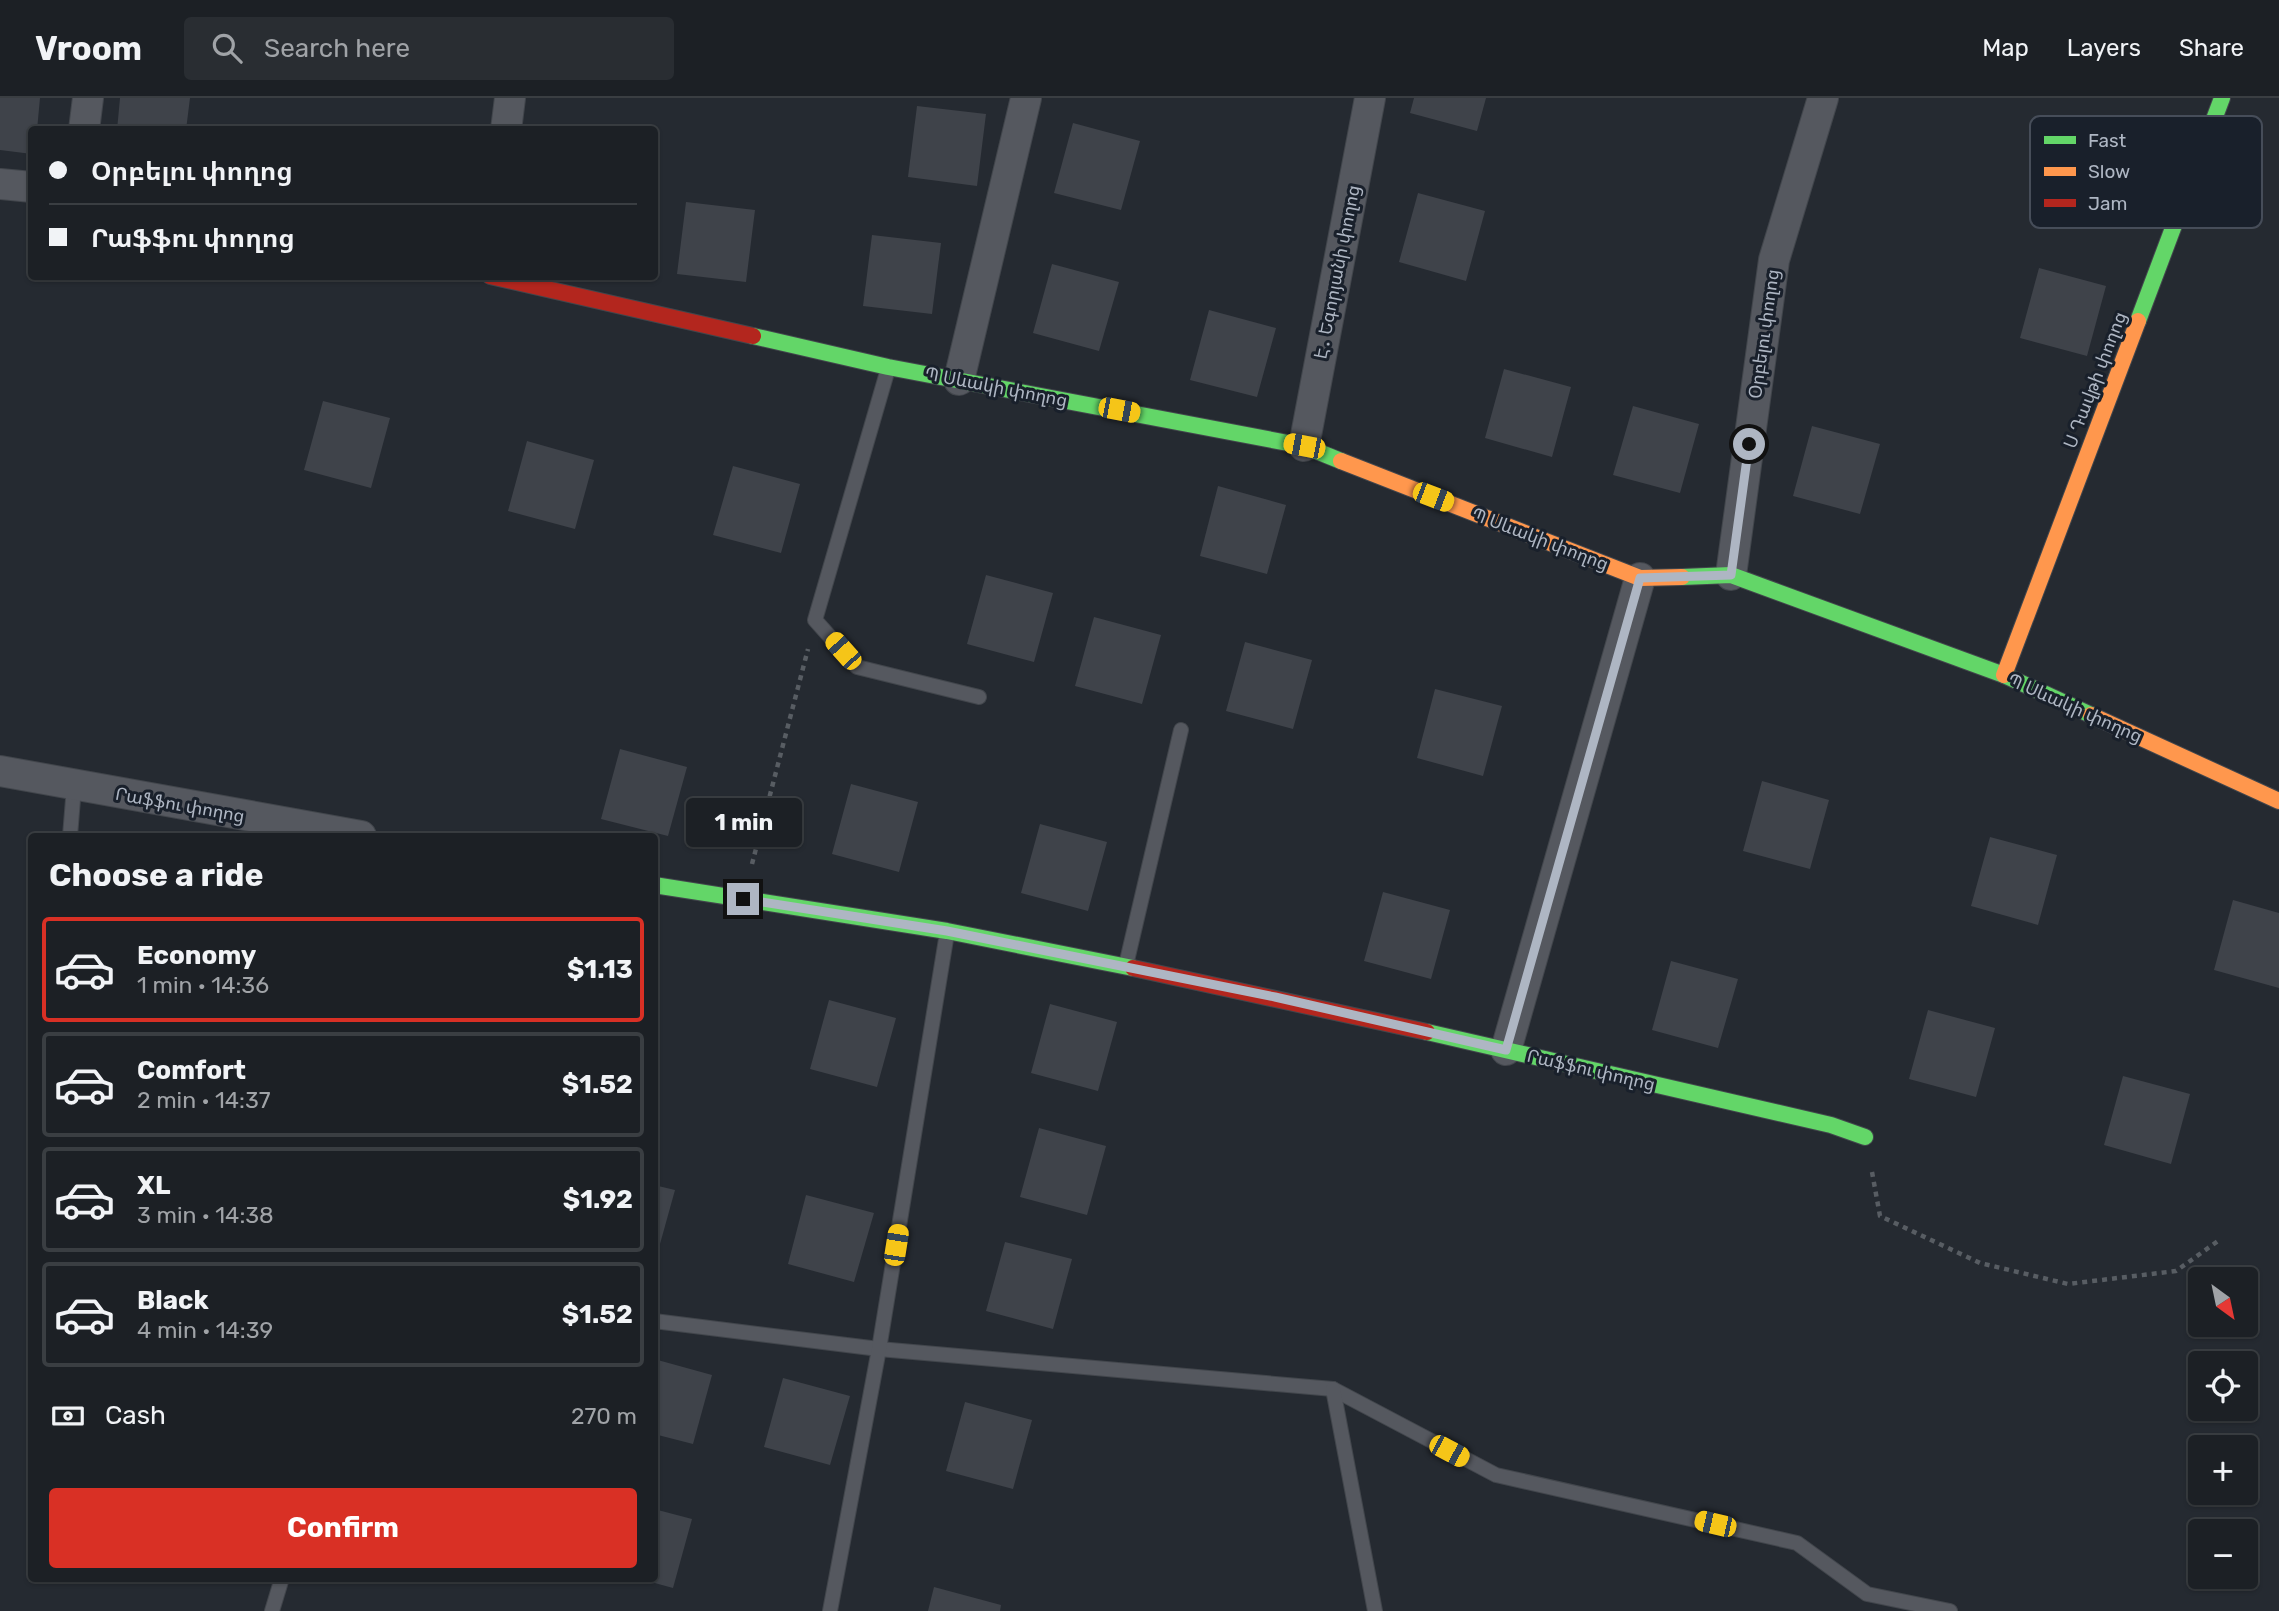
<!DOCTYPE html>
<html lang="en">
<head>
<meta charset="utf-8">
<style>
  :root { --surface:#1c2025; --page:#292d32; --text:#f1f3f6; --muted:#a0a3a7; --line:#3a3e42; --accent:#d93025 }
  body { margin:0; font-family:Rubik,"Noto Sans Armenian",sans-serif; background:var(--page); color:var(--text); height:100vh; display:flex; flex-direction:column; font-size:26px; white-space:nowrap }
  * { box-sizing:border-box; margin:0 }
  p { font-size:23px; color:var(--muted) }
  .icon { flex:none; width:38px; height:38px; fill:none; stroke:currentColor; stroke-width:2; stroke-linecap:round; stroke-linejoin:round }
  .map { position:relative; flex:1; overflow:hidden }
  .side { position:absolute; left:28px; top:735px; width:630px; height:749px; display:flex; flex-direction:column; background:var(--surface); border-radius:7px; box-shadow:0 2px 5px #0004,0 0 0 2px var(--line) }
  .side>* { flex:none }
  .top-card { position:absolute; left:28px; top:28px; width:630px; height:154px; border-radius:7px; box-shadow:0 2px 5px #0004,0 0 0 2px var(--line); display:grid; align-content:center; height:154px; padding:0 21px; background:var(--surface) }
  .needle { width:46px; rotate:147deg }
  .fabs { position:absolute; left:2188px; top:1169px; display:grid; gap:14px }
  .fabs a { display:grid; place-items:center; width:70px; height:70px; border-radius:7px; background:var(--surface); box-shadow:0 2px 5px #0004,0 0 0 2px var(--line); font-size:35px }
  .end { position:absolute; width:32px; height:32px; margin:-16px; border:9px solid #aeb6c3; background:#111; box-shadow:0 0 0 4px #111 }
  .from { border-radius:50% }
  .bubble { position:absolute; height:49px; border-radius:7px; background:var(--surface); box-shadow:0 2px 5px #0004,0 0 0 2px var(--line); font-size:23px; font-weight:700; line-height:49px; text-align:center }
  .car { position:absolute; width:21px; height:42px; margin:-21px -10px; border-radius:9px; box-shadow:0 0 5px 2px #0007; background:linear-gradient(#f5c518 24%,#345 0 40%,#f5c518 0 76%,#345 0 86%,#f5c518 0) }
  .top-card b { display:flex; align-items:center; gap:24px; height:66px; font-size:26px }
  .top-card b+b { border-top:2px solid var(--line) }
  .top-card i { width:18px; height:18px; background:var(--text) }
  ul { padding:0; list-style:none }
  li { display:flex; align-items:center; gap:21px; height:105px; margin:0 14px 10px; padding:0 7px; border:4px solid var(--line); border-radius:7px }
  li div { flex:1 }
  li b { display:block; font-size:26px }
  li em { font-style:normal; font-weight:700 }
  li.selected { border-color:var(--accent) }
  li>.icon { width:63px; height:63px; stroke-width:1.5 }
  h2 { padding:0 21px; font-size:32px; line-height:84px }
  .pay { display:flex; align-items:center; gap:18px; height:77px; padding:0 21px; font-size:26px }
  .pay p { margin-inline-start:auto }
  .cta { display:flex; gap:14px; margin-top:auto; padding:14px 21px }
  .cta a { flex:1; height:80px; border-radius:7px; background:var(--accent); color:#fff; font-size:28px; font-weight:700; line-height:80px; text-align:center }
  header { display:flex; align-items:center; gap:42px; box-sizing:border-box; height:98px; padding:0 35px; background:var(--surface); border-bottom:2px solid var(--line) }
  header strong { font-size:33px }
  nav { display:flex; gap:38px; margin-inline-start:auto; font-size:24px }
  .search { width:490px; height:63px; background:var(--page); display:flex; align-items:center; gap:18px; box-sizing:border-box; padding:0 24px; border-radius:7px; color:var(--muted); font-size:26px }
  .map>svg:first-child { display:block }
  .building { fill:#3f434a }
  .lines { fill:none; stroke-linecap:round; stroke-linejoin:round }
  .lane-casing { stroke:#42464c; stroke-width:16 }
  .street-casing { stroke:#42464c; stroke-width:32 }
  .fast-casing { stroke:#42464c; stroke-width:18 }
  .slow-casing { stroke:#42464c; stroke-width:18 }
  .jam-casing { stroke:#42464c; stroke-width:18 }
  .path { stroke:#585d63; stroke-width:4.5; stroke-dasharray:5 5; stroke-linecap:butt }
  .lane { stroke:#55585f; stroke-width:14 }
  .street { stroke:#55585f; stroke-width:30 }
  .fast { stroke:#63d668; stroke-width:16 }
  .slow { stroke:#ff974d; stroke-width:16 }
  .jam { stroke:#b3261e; stroke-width:16 }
  .route { stroke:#aeb6c3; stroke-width:9 }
  .labels { text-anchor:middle; stroke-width:6; stroke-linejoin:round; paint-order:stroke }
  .street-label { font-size:18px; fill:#aeb6c3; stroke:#19202b }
  .key { fill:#19202b; stroke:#464d59; stroke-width:2 }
  .key-label { font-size:19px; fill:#aeb6c3 }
</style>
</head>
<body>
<header>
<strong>Vroom</strong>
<div class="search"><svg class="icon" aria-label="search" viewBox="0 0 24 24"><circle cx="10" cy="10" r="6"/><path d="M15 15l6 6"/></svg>Search here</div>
<nav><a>Map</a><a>Layers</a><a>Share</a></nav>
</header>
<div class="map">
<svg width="2279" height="1513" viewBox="0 0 2279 1513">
  <rect width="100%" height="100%" fill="#252a31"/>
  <g class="building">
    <path d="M 0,0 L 40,0 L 37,32 L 32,32 L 32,56 L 0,52 Z"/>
    <path d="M 120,0 L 190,0 L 186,32 L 117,32 Z"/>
    <path d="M 1414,0 L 1486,0 L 1477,33 L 1410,15 Z"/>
    <path d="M 917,8 L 986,16 L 977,88 L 908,79 Z"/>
    <path d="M 1073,25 L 1140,43 L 1121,112 L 1054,95 Z"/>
    <path d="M 1418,95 L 1485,113 L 1466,183 L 1399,164 Z"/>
    <path d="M 686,104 L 755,112 L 746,184 L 677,176 Z"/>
    <path d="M 872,137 L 941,145 L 932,216 L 863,208 Z"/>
    <path d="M 1052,166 L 1119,184 L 1099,253 L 1033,235 Z"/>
    <path d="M 2039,170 L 2106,188 L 2087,258 L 2020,240 Z"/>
    <path d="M 1209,212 L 1276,230 L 1257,299 L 1190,282 Z"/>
    <path d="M 1504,271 L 1571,289 L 1552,359 L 1485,340 Z"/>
    <path d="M 323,303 L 390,320 L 371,390 L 304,372 Z"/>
    <path d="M 1633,308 L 1699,326 L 1680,395 L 1613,377 Z"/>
    <path d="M 1812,328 L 1880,346 L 1860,416 L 1793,398 Z"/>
    <path d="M 527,343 L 594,362 L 575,431 L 508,413 Z"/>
    <path d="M 733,368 L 800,386 L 781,455 L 713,437 Z"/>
    <path d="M 1218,388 L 1286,407 L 1267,476 L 1200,458 Z"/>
    <path d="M 986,477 L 1053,495 L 1034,564 L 967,546 Z"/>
    <path d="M 1094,519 L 1161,537 L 1142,606 L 1075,588 Z"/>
    <path d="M 1245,544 L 1312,562 L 1293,631 L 1226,613 Z"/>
    <path d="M 1435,591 L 1502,608 L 1483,678 L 1417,660 Z"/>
    <path d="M 620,651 L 687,669 L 668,738 L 601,721 Z"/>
    <path d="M 1762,683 L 1829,702 L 1810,771 L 1743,753 Z"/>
    <path d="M 851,686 L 918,704 L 899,774 L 832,756 Z"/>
    <path d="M 1040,726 L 1107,744 L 1088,813 L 1021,795 Z"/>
    <path d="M 1990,739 L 2057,757 L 2038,827 L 1971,808 Z"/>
    <path d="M 1383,794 L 1450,812 L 1431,881 L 1364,863 Z"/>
    <path d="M 2233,802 L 2279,815 L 2279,890 L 2214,872 Z"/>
    <path d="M 1671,863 L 1738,881 L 1718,950 L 1652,932 Z"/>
    <path d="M 829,902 L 896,920 L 877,989 L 810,971 Z"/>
    <path d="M 1050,906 L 1117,924 L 1098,993 L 1031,975 Z"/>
    <path d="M 1928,912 L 1995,930 L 1976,999 L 1909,981 Z"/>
    <path d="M 2123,978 L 2190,996 L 2171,1066 L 2104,1047 Z"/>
    <path d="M 1039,1030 L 1106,1048 L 1087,1117 L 1020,1099 Z"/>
    <path d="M 654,1087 L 675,1092 L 655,1164 L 654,1164 Z"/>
    <path d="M 806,1097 L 874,1115 L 854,1184 L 788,1166 Z"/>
    <path d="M 1005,1144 L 1072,1161 L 1053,1231 L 986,1213 Z"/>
    <path d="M 654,1261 L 712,1277 L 693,1346 L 654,1336 Z"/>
    <path d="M 783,1280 L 850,1298 L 830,1367 L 764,1349 Z"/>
    <path d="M 965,1304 L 1032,1322 L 1013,1391 L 946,1373 Z"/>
    <path d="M 654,1411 L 692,1421 L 673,1490 L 640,1481 L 654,1480 Z"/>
    <path d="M 934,1489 L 1001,1507 L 1000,1513 L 928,1513 Z"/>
  </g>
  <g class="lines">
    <g class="lane-casing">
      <g id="lane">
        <path d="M 888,271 L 815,522 L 857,569 L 979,599"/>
        <path d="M 70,738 L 74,689"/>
        <path d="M 1126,867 L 1181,632"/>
        <path d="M 654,1223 L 879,1251 L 1333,1291 L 1496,1377 L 1797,1445 L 1867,1496 L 1950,1513"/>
        <path d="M 1333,1291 L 1375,1513"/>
        <path d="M 272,1513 L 282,1480"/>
        <path d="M 830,1513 L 879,1251 L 947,835"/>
      </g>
    </g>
    <g class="street-casing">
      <g id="street">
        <path d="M 84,32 L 88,0"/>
        <path d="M 506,32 L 510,0"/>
        <path d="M 0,86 L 32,89"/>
        <path d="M 959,282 L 1026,0"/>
        <path d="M 1304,348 L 1370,0"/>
        <path d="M 1731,477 L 1774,162 L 1823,0"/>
        <path d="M 0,673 L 361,738"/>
        <path d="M 1506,952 L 1640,480"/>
      </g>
    </g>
    <g class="fast-casing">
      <g id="fast">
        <path d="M 2138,223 L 2222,0"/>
        <path d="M 753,238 L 888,269 L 1304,348 L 1341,363"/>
        <path d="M 1682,479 L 1731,477 L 2004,577 L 2091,617"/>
        <path d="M 654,787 L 947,833 L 1133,870"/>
        <path d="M 1427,934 L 1831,1027 L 1865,1039"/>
      </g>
    </g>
    <g class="slow-casing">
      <g id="slow">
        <path d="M 1341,363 L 1640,480 L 1682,479"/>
        <path d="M 2004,577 L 2138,223"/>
        <path d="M 2091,617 L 2279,703"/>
      </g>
    </g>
    <g class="jam-casing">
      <g id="jam">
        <path d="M 490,178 L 753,238"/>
        <path d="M 1133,870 L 1427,934"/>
      </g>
    </g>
    <g class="path">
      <path d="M 752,766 L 808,551"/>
      <path d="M 1872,1074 L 1880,1118 L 1980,1165 L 2068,1186 L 2176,1173 L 2218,1143"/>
    </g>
    <use href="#lane" class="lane"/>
    <use href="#street" class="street"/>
    <use href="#fast" class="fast"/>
    <use href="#slow" class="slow"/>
    <use href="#jam" class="jam"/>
  </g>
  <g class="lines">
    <path class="route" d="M 743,801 L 947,833 L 1275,899 L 1506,952 L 1640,480 L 1731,477 L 1749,346"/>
  </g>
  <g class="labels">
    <g class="street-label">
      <text transform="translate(1337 174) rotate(-79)" y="6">Է․ Եգորյանի փողոց</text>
      <text transform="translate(1764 236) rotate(-82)" y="6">Օրբելու փողոց</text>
      <text transform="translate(2095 282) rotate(-69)" y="6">Ս Դավթի փողոց</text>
      <text transform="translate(996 289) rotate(11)" y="6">Պ Սևակի փողոց</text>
      <text transform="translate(1540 441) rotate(21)" y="6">Պ Սևակի փողոց</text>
      <text transform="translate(2075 610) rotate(24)" y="6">Պ Սևակի փողոց</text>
      <text transform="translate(180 707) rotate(10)" y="6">Րաֆֆու փողոց</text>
      <text transform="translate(1591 972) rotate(13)" y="6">Րաֆֆու փողոց</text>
    </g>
  </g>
  <rect x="2030" y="18" width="232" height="112" rx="10" class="key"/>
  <rect x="2044" y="38" width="32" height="8" fill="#63d668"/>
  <rect x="2044" y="69" width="32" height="9" fill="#ff974d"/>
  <rect x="2044" y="101" width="32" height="8" fill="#b3261e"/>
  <g class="key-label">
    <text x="2088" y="49">Fast</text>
    <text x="2088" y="80">Slow</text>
    <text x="2088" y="112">Jam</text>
  </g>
</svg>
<div class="fabs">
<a><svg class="needle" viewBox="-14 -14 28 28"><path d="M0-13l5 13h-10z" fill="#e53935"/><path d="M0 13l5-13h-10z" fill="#a0a3a7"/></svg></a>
<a><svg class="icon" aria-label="locate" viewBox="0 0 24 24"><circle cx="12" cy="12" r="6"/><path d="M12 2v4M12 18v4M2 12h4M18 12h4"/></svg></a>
<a>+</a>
<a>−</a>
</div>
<i class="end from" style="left:1749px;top:346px"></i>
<i class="end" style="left:743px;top:801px"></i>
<div class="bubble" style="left:686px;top:700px;width:116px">1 min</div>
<i class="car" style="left:1119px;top:312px;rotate:101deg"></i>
<i class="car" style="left:1304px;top:348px;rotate:281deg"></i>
<i class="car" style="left:1433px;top:399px;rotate:111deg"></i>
<i class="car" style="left:843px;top:553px;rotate:318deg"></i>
<i class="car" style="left:896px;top:1147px;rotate:9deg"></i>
<i class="car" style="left:1449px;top:1353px;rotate:118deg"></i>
<i class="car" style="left:1715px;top:1426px;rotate:283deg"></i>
<div class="top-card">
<b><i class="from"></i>Օրբելու փողոց</b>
<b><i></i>Րաֆֆու փողոց</b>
</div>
<section class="side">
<h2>Choose a ride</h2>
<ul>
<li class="selected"><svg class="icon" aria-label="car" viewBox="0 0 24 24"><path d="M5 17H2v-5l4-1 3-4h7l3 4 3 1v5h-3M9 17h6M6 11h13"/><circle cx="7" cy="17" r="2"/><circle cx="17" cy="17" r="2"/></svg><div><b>Economy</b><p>1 min · 14:36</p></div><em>$1.13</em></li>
<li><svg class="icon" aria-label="car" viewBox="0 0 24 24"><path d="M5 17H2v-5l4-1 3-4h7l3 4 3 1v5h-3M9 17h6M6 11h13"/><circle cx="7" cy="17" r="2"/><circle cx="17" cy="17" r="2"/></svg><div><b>Comfort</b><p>2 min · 14:37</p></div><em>$1.52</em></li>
<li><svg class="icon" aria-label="car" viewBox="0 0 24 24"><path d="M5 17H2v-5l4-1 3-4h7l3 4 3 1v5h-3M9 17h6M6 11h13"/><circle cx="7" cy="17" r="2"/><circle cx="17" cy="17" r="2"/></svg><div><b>XL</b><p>3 min · 14:38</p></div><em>$1.92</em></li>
<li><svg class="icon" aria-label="car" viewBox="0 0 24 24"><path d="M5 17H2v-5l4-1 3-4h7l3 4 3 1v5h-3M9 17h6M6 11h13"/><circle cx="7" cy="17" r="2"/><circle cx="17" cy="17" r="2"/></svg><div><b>Black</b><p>4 min · 14:39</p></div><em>$1.52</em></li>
</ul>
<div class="pay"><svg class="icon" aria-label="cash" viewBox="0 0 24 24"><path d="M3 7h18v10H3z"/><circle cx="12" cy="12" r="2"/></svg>Cash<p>270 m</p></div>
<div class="cta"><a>Confirm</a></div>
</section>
</div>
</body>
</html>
